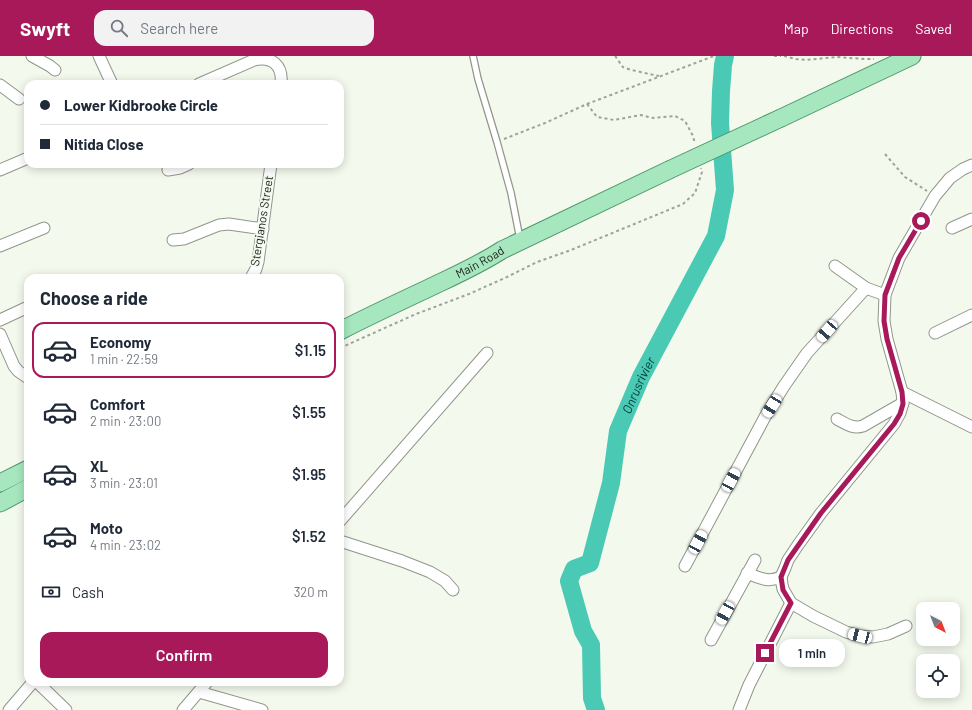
<!DOCTYPE html>
<html lang="en">
<head>
<meta charset="utf-8">
<style>
  :root { --surface:#fff; --page:#f2f2f3; --text:#1f2937; --muted:#747a83; --line:#e0e1e3; --accent:#a81959 }
  body { margin:0; font-family:Barlow,sans-serif; background:var(--page); color:var(--text); height:100vh; display:flex; flex-direction:column; font-size:15px; white-space:nowrap }
  * { box-sizing:border-box; margin:0 }
  p { font-size:13px; color:var(--muted) }
  .icon { flex:none; width:22px; height:22px; fill:none; stroke:currentColor; stroke-width:2; stroke-linecap:round; stroke-linejoin:round }
  .map { position:relative; flex:1; overflow:hidden }
  .panel { position:absolute; left:24px; top:218px; width:320px; height:412px; display:flex; flex-direction:column; background:var(--surface); border-radius:12px; box-shadow:0 2px 10px #0003 }
  .panel>* { flex:none }
  .hud { position:absolute; left:24px; top:24px; width:320px; height:88px; border-radius:12px; box-shadow:0 2px 10px #0003; display:grid; align-content:center; height:88px; padding:0 16px; background:var(--surface) }
  .needle { width:26px; rotate:138deg }
  .buttons { position:absolute; left:916px; top:546px; display:grid; gap:8px }
  .buttons a { display:grid; place-items:center; width:44px; height:44px; border-radius:8px; background:var(--surface); box-shadow:0 2px 10px #0003; font-size:20px }
  .end { position:absolute; width:18px; height:18px; margin:-9px; border:5px solid #a81959; background:#fff; box-shadow:0 0 0 2px #fff }
  .from { border-radius:50% }
  .bubble { position:absolute; height:28px; border-radius:12px; background:var(--surface); box-shadow:0 2px 10px #0003; font-size:13px; font-weight:600; line-height:28px; text-align:center }
  .car { position:absolute; width:12px; height:24px; margin:-12px -6px; border-radius:5px; box-shadow:0 0 3px 1px #0007; background:linear-gradient(#fff 24%,#345 0 40%,#fff 0 76%,#345 0 86%,#fff 0) }
  .hud b { display:flex; align-items:center; gap:14px; height:38px; font-size:15px }
  .hud b+b { border-top:1px solid var(--line) }
  .hud i { width:10px; height:10px; background:var(--text) }
  ul { padding:0; list-style:none }
  li { display:flex; align-items:center; gap:12px; height:56px; margin:0 8px 6px; padding:0 8px; border:2px solid transparent; border-radius:12px }
  li div { flex:1 }
  li b { display:block; font-size:15px }
  li em { font-style:normal; font-weight:600 }
  li.current { border-color:var(--accent) }
  li>.icon { width:36px; height:36px; stroke-width:1.5 }
  h2 { padding:0 16px; font-size:18px; line-height:48px }
  .pay { display:flex; align-items:center; gap:10px; height:44px; padding:0 16px; font-size:15px }
  .pay p { margin-inline-start:auto }
  .action { display:flex; gap:8px; margin-top:auto; padding:8px 16px }
  .action a { flex:1; height:46px; border-radius:12px; background:var(--accent); color:#fff; font-size:16px; font-weight:600; line-height:46px; text-align:center }
  header { display:flex; align-items:center; gap:24px; box-sizing:border-box; height:56px; padding:0 20px; background:var(--accent); color:#fff }
  header strong { font-size:19px }
  nav { display:flex; gap:22px; margin-inline-start:auto; font-size:14px }
  .search { width:280px; height:36px; background:var(--page); display:flex; align-items:center; gap:10px; box-sizing:border-box; padding:0 14px; border-radius:12px; color:var(--muted); font-size:15px }
  .map>svg:first-child { display:block }
  .lines { fill:none; stroke-linecap:round; stroke-linejoin:round }
  .river { stroke:#4ac9b4; stroke-width:18 }
  .service-casing { stroke:#91968b; stroke-width:8 }
  .minor-casing { stroke:#91968b; stroke-width:13 }
  .primary-casing { stroke:#4f9669; stroke-width:19 }
  .path { stroke:#9ea399; stroke-width:2; stroke-dasharray:3 3; stroke-linecap:butt }
  .service { stroke:#fff; stroke-width:5.5 }
  .minor { stroke:#fff; stroke-width:11 }
  .primary { stroke:#a6e7bf; stroke-width:17 }
  .primary-bridge-casing { stroke:#4f9669; stroke-width:19; stroke-linecap:butt }
  .primary-bridge { stroke:#a6e7bf; stroke-width:17 }
  .route { stroke:#a81959; stroke-width:5 }
  .labels { text-anchor:middle; stroke-width:3.5; stroke-linejoin:round; paint-order:stroke }
  .street-label { font-size:12px; fill:#1b1e19; stroke:#f3f9ed }
  .water-label { font-size:13px; font-style:italic; fill:#013d34; stroke:#f3f9ed }
</style>
</head>
<body>
<header>
<strong>Swyft</strong>
<div class="search"><svg class="icon" aria-label="search" viewBox="0 0 24 24"><circle cx="10" cy="10" r="6"/><path d="M15 15l6 6"/></svg>Search here</div>
<nav><a>Map</a><a>Directions</a><a>Saved</a></nav>
</header>
<div class="map">
<svg width="972" height="654" viewBox="0 0 972 654">
  <rect width="100%" height="100%" fill="#f3f9ed"/>
  <g class="lines">
    <path class="river" id="s1" d="M 596,654 L 592,642 L 591,589 L 583,575 L 569,525 L 574,513 L 590,507 L 611,427 L 618,375 L 641,321 L 716,180 L 725,134 L 720,67 L 721,35 L 723,9 L 725,0"/>
    <g class="service-casing">
      <path id="service" d="M 473,0 L 478,23 L 497,86 L 511,137 L 520,183"/>
    </g>
    <g class="minor-casing">
      <g id="minor">
        <path d="M 32,0 L 50,10 L 55,14"/>
        <path d="M 99,0 L 112,28"/>
        <path d="M 199,28 L 254,4 C 272,0 283,9 281,28"/>
        <path d="M 0,29 L 19,43"/>
        <path d="M 0,114 L 28,102"/>
        <path d="M 168,114 L 180,112 L 189,108"/>
        <path d="M 952,172 L 972,163"/>
        <path d="M 173,184 L 184,183 L 219,169 L 229,168 L 263,173"/>
        <path d="M 0,190 L 44,172"/>
        <path d="M 835,210 L 866,232 L 885,239"/>
        <path d="M 251,222 L 256,213 L 258,206 L 271,108"/>
        <path d="M 0,264 L 28,251"/>
        <path d="M 935,277 L 972,259"/>
        <path d="M 0,278 L 14,310 L 18,315 L 28,322"/>
        <path d="M 902,336 L 972,371"/>
        <path d="M 837,363 C 846,368 853,373 863,370 L 903,347"/>
        <path d="M 340,465 L 487,297"/>
        <path d="M 340,485 L 402,505 L 430,516 L 445,525 L 453,534"/>
        <path d="M 685,510 L 766,359 L 784,330 L 807,297 L 866,232"/>
        <path d="M 747,517 C 760,522 768,527 781,521"/>
        <path d="M 906,570 L 888,578 L 873,581 L 860,580 L 846,576 L 813,560 L 791,547 L 783,533 L 782,528 L 781,521 L 785,512 L 788,504 L 798,489 L 821,457 L 894,368 L 900,357 L 903,347 L 902,336 L 887,283 L 884,265 L 885,239 L 899,202 L 935,140 L 950,122 L 963,113 L 972,109"/>
        <path d="M 711,584 L 755,504"/>
        <path d="M 37,626 L 66,654"/>
        <path d="M 199,636 L 262,654"/>
        <path d="M 9,654 L 33,626"/>
        <path d="M 183,654 L 207,626"/>
        <path d="M 739,654 L 749,629 L 791,547"/>
      </g>
    </g>
    <g class="primary-casing">
      <g id="primary">
        <path d="M 781,62 L 912,0"/>
        <path id="s2" d="M 340,275 C 369,260 399,246 429,232 C 454,220 479,209 502,194 L 669,114"/>
        <path d="M 0,427 L 28,413"/>
        <path d="M 0,447 L 28,432"/>
      </g>
    </g>
    <g class="path">
      <path d="M 615,0 C 618,3 620,8 623,11 C 625,13 654,19 659,20"/>
      <path d="M 774,0 L 781,0"/>
      <path d="M 784,0 L 796,3 L 806,4 L 836,1 L 865,3 L 874,3"/>
      <path d="M 587,48 L 597,61 L 614,64 L 641,59 L 653,62 L 675,60 L 685,65 L 693,80 L 695,88"/>
      <path d="M 504,83 L 545,67 L 587,48 L 714,0"/>
      <path d="M 885,98 L 905,121 L 927,135"/>
      <path d="M 340,292 L 416,258 L 469,238 L 507,221 L 537,206 L 571,194 L 683,148 L 695,137 L 702,116 L 701,112"/>
    </g>
    <use href="#service" class="service"/>
    <use href="#minor" class="minor"/>
    <use href="#primary" class="primary"/>
    <g class="primary-bridge-casing">
      <path id="primary-bridge" d="M 669,114 L 781,62"/>
    </g>
    <use href="#primary-bridge" class="primary-bridge"/>
  </g>
  <g class="lines">
    <path class="route" d="M 765,597 L 791,547 L 783,534 L 781,521 L 788,504 L 821,457 L 894,368 L 900,358 L 903,348 L 902,336 L 887,283 L 884,265 L 885,239 L 899,202 L 921,165"/>
  </g>
  <g class="labels">
    <g class="street-label">
      <text transform="translate(262 165) rotate(-81)" y="4">Stergianos Street</text>
      <text dy="4" stroke="none"><textPath href="#s2" startOffset="156">Main Road</textPath></text>
    </g>
    <g class="water-label">
      <text dy="5" stroke="none"><textPath href="#s1" startOffset="349">Onrusrivier</textPath></text>
    </g>
  </g>
</svg>
<div class="buttons">
<a><svg class="needle" viewBox="-14 -14 28 28"><path d="M0-13l5 13h-10z" fill="#e53935"/><path d="M0 13l5-13h-10z" fill="#747a83"/></svg></a>
<a><svg class="icon" aria-label="locate" viewBox="0 0 24 24"><circle cx="12" cy="12" r="6"/><path d="M12 2v4M12 18v4M2 12h4M18 12h4"/></svg></a>
</div>
<i class="end from" style="left:921px;top:165px"></i>
<i class="end" style="left:765px;top:597px"></i>
<div class="bubble" style="left:779px;top:583px;width:66px">1 min</div>
<i class="car" style="left:827px;top:275px;rotate:221deg"></i>
<i class="car" style="left:772px;top:350px;rotate:212deg"></i>
<i class="car" style="left:731px;top:424px;rotate:28deg"></i>
<i class="car" style="left:698px;top:486px;rotate:28deg"></i>
<i class="car" style="left:725px;top:557px;rotate:209deg"></i>
<i class="car" style="left:860px;top:580px;rotate:285deg"></i>
<div class="hud">
<b><i class="from"></i>Lower Kidbrooke Circle</b>
<b><i></i>Nitida Close</b>
</div>
<section class="panel">
<h2>Choose a ride</h2>
<ul>
<li class="current"><svg class="icon" aria-label="car" viewBox="0 0 24 24"><path d="M5 17H2v-5l4-1 3-4h7l3 4 3 1v5h-3M9 17h6M6 11h13"/><circle cx="7" cy="17" r="2"/><circle cx="17" cy="17" r="2"/></svg><div><b>Economy</b><p>1 min · 22:59</p></div><em>$1.15</em></li>
<li><svg class="icon" aria-label="car" viewBox="0 0 24 24"><path d="M5 17H2v-5l4-1 3-4h7l3 4 3 1v5h-3M9 17h6M6 11h13"/><circle cx="7" cy="17" r="2"/><circle cx="17" cy="17" r="2"/></svg><div><b>Comfort</b><p>2 min · 23:00</p></div><em>$1.55</em></li>
<li><svg class="icon" aria-label="car" viewBox="0 0 24 24"><path d="M5 17H2v-5l4-1 3-4h7l3 4 3 1v5h-3M9 17h6M6 11h13"/><circle cx="7" cy="17" r="2"/><circle cx="17" cy="17" r="2"/></svg><div><b>XL</b><p>3 min · 23:01</p></div><em>$1.95</em></li>
<li><svg class="icon" aria-label="car" viewBox="0 0 24 24"><path d="M5 17H2v-5l4-1 3-4h7l3 4 3 1v5h-3M9 17h6M6 11h13"/><circle cx="7" cy="17" r="2"/><circle cx="17" cy="17" r="2"/></svg><div><b>Moto</b><p>4 min · 23:02</p></div><em>$1.52</em></li>
</ul>
<div class="pay"><svg class="icon" aria-label="cash" viewBox="0 0 24 24"><path d="M3 7h18v10H3z"/><circle cx="12" cy="12" r="2"/></svg>Cash<p>320 m</p></div>
<div class="action"><a>Confirm</a></div>
</section>
</div>
</body>
</html>
